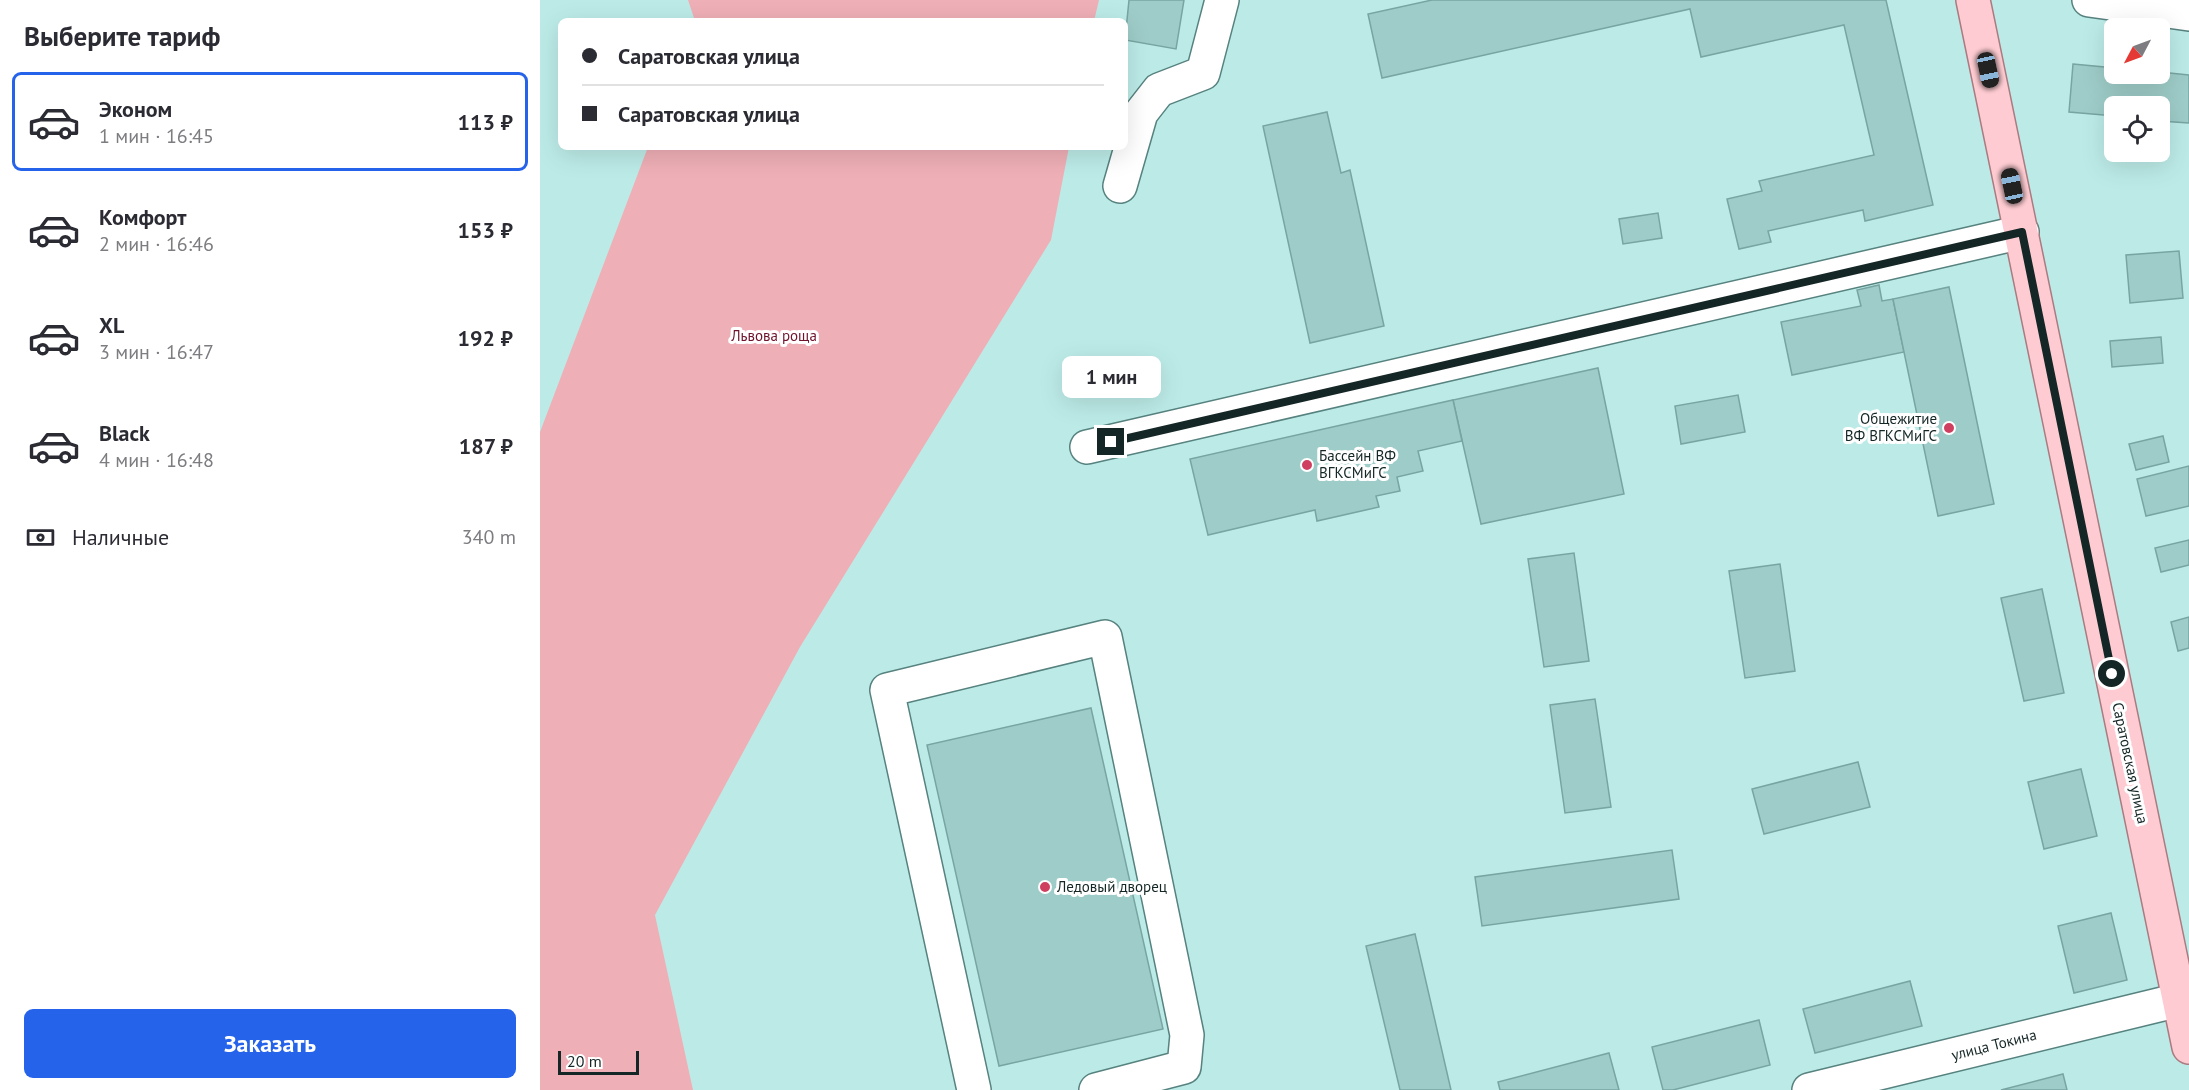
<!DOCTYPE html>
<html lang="ru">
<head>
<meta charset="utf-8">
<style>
  :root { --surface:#fff; --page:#f7f7f7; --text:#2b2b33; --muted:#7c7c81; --line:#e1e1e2; --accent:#2563eb }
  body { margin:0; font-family:"PT Sans",sans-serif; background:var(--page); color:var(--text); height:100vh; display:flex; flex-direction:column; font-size:22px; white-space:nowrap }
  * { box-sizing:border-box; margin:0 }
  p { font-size:20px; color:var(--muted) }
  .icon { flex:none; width:33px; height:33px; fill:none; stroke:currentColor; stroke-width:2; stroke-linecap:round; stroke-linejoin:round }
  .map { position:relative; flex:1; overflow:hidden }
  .panel { display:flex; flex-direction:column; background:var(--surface); width:540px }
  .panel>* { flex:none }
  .banner { position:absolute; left:18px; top:18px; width:570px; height:132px; border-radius:9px; box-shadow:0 6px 24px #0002; display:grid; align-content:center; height:132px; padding:0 24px; background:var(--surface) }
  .needle { width:39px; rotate:229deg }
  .buttons { position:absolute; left:1564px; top:18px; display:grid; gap:12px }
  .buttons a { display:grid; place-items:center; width:66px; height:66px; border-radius:9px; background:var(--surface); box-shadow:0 6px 24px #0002; font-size:30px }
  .scale { position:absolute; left:18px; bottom:15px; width:81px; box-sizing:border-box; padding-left:6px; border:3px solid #142625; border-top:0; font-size:16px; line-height:21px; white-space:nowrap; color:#142625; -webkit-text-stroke:4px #fff; paint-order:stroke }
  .end { position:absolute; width:27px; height:27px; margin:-14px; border:8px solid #142625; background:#fff; box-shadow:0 0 0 3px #fff }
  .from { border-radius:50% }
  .bubble { position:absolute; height:42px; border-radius:9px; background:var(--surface); box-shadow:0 6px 24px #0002; font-size:20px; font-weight:600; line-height:42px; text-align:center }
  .car { position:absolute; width:18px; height:36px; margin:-18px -9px; border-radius:8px; box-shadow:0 0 4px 2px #0007; background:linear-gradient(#222 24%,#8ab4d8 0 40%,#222 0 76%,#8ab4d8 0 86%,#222 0) }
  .banner b { display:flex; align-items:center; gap:21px; height:57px; font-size:22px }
  .banner b+b { border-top:2px solid var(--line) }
  .banner i { width:15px; height:15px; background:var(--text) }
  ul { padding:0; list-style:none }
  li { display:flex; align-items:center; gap:18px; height:99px; margin:0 12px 9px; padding:0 12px; border:3px solid transparent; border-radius:9px }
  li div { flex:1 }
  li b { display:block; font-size:22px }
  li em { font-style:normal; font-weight:600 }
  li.active { border-color:var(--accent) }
  li>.icon { width:54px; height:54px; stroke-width:1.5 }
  h2 { padding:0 24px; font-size:27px; line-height:72px }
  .pay { display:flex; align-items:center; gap:15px; height:66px; padding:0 24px; font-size:22px }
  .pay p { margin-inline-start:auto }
  .button { display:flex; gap:12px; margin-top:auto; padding:12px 24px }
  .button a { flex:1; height:69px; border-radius:9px; background:var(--accent); color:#fff; font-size:24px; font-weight:600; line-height:69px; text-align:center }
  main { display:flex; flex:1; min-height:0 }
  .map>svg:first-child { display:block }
  .green { fill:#efafb6 }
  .building { fill:#9eccc8; stroke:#78a5a1; stroke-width:1.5 }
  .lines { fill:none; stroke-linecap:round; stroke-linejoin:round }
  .minor-casing { stroke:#56827f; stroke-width:36 }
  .major-casing { stroke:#aa7b81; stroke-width:36 }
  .minor { stroke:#fff; stroke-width:33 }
  .major { stroke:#fdcbd1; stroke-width:33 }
  .route { stroke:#142625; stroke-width:8 }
  .poi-dot { fill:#cf3f60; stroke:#fff; stroke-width:2 }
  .labels { text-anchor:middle; stroke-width:6; stroke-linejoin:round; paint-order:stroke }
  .park-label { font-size:15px; fill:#6f122b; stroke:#fff }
  .poi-label { font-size:15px; fill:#142625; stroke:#fff; text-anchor:start }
  .street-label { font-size:15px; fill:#142625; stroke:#fff }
</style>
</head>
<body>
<main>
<section class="panel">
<h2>Выберите тариф</h2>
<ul>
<li class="active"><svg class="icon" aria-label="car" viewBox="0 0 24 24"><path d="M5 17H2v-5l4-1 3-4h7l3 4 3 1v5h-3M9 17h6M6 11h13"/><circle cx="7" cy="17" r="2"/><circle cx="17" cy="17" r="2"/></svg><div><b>Эконом</b><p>1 мин · 16:45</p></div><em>113 ₽</em></li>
<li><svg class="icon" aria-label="car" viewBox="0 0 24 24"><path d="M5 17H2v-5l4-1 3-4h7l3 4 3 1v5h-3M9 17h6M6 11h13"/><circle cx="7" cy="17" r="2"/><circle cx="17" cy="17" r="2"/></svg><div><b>Комфорт</b><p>2 мин · 16:46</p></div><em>153 ₽</em></li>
<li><svg class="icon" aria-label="car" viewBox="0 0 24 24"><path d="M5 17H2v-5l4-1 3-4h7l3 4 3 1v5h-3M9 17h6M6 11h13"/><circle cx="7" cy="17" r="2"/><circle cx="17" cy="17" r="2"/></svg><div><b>XL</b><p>3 мин · 16:47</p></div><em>192 ₽</em></li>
<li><svg class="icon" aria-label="car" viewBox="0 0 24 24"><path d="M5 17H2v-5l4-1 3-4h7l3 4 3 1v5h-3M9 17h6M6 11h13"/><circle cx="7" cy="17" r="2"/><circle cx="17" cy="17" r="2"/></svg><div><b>Black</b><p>4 мин · 16:48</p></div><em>187 ₽</em></li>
</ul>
<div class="pay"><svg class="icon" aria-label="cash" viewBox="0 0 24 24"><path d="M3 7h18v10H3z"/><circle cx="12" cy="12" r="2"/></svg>Наличные<p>340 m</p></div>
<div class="button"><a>Заказать</a></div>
</section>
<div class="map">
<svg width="1649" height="1090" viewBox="0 0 1649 1090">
  <rect width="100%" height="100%" fill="#bcebe7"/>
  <g class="green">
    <path d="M 148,0 L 559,0 L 554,21 L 155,21 Z"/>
    <path d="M 108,147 L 529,147 L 511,240 L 260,647 L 115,915 L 153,1090 L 0,1090 L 0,432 Z"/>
  </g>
  <g class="building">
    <path d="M 589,0 L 644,0 L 636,49 L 585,40 Z"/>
    <path d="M 892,0 L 1346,0 L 1393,205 L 1325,221 L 1323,210 L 1228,231 L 1231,242 L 1199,249 L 1187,199 L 1222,191 L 1219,181 L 1334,155 L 1304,25 L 1161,57 L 1150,9 L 842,78 L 828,14 Z"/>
    <path d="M 1533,64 L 1575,68 L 1575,74 L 1620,72 L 1649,75 L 1649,123 L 1620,121 L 1620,106 L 1575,106 L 1575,116 L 1529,112 Z"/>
    <path d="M 787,112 L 801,173 L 810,170 L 844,326 L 770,343 L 723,126 Z"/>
    <path d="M 1118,213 L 1122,238 L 1083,244 L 1079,219 Z"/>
    <path d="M 1639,251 L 1643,298 L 1590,303 L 1586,255 Z"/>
    <path d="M 1339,285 L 1342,301 L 1353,299 L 1364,352 L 1252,375 L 1241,322 L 1321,306 L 1317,290 Z"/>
    <path d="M 1409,287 L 1454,504 L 1398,516 L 1353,299 Z"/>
    <path d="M 1621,337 L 1623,363 L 1572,367 L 1570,341 Z"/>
    <path d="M 1058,368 L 1084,494 L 941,524 L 913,400 Z"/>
    <path d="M 1198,395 L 1205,432 L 1141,444 L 1135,406 Z"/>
    <path d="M 913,400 L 922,441 L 878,451 L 883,471 L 857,477 L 860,491 L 836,496 L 839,507 L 777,521 L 775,510 L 668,535 L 650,459 Z"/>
    <path d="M 1623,436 L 1629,462 L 1596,470 L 1589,444 Z"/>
    <path d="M 1649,466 L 1649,506 L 1606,516 L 1597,479 Z"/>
    <path d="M 1649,540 L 1649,565 L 1621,572 L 1615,548 Z"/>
    <path d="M 1034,553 L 1049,661 L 1004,667 L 988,559 Z"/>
    <path d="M 1240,564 L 1255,671 L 1205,678 L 1189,571 Z"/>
    <path d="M 1502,589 L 1524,693 L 1484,701 L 1461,598 Z"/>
    <path d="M 1649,617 L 1649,648 L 1638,651 L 1631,622 Z"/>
    <path d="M 1055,699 L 1071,807 L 1025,813 L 1010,705 Z"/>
    <path d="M 551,708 L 623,1029 L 459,1066 L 387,745 Z"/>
    <path d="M 1318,762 L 1330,807 L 1224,834 L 1212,789 Z"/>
    <path d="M 1541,769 L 1557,836 L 1504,849 L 1488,782 Z"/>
    <path d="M 1132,850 L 1139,899 L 942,926 L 935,877 Z"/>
    <path d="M 1571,913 L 1587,980 L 1534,993 L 1518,926 Z"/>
    <path d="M 875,934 L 911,1090 L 860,1090 L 826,946 Z"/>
    <path d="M 1370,981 L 1382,1026 L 1275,1053 L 1263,1009 Z"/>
    <path d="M 1219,1020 L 1230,1065 L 1133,1090 L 1123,1090 L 1112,1047 Z"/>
    <path d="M 1069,1053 L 1079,1090 L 960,1090 L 958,1082 Z"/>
    <path d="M 1523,1074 L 1527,1090 L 1461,1090 Z"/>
  </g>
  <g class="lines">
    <g class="minor-casing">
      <g id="minor">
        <path d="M 1549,0 L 1649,14"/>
        <path d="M 580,186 L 601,113 L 619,90 L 663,73 L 682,0"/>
        <path d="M 547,447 L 1482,232"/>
        <path d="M 434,1090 L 347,690 L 565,637 L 647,1035 L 644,1067 L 556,1090"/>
        <path d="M 1269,1090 L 1639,1000"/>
      </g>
    </g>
    <g class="major-casing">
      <path id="major" d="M 1433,0 L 1649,1047"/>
    </g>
    <use href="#minor" class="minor"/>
    <use href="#major" class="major"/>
  </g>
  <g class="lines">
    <path class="route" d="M 571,442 L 1482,232 L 1572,674"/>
  </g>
  <g class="poi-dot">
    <circle cx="1409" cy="428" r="6"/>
    <circle cx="767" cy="465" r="6"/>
    <circle cx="505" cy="887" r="6"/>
  </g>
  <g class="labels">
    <g class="park-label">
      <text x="234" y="341">Львова роща</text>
    </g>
    <g class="poi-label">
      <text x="1397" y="424" text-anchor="end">Общежитие<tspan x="1397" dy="17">ВФ ВГКСМиГС</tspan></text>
      <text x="779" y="461">Бассейн ВФ<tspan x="779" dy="17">ВГКСМиГС</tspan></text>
      <text x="517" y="892">Ледовый дворец</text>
    </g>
    <g class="street-label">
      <text transform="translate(1590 763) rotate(78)" y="5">Саратовская улица</text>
      <text transform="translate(1454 1045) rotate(-14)" y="5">улица Токина</text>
    </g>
  </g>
</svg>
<div class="buttons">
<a><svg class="needle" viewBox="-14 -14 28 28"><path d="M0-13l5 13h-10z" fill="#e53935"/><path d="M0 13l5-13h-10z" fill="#7c7c81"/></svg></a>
<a><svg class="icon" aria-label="locate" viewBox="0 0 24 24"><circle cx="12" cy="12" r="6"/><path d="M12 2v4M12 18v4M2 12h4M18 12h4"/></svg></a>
</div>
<div class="scale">20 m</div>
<i class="end from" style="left:1572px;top:674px"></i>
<i class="end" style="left:571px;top:442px"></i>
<div class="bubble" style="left:522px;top:356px;width:99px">1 мин</div>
<i class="car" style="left:1448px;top:70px;rotate:168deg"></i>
<i class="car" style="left:1472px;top:186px;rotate:348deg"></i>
<div class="banner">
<b><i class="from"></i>Саратовская улица</b>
<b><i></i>Саратовская улица</b>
</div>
</div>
</main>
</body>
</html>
